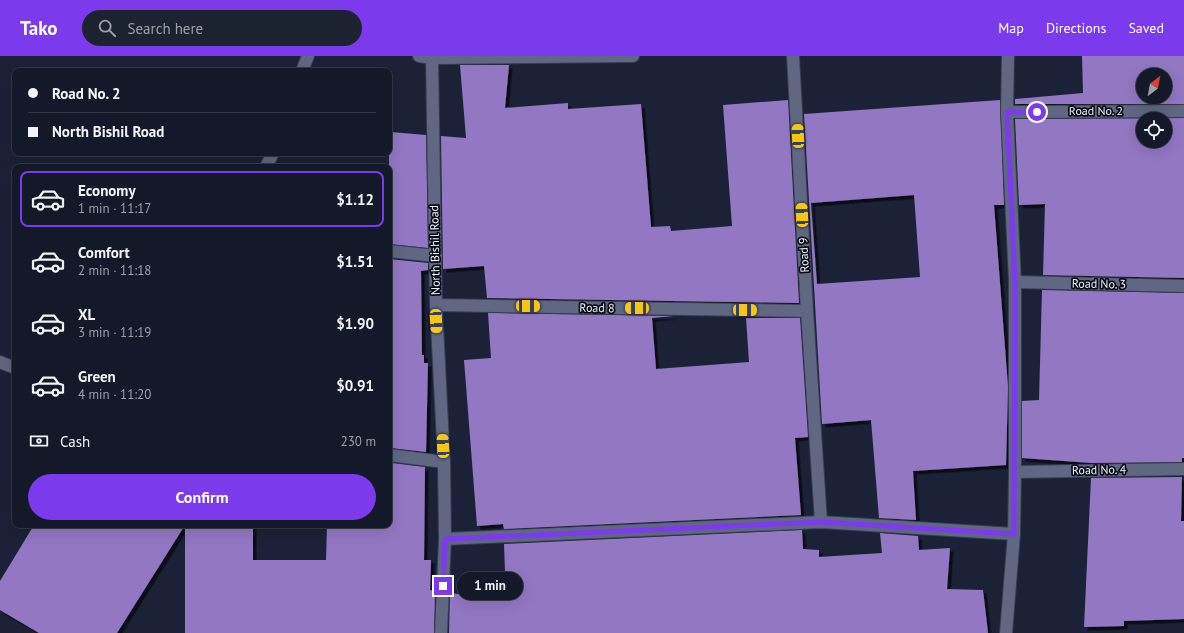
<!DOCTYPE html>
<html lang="en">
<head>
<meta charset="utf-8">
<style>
  :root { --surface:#141929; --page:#1d2231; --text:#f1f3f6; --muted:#9da0a8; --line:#333846; --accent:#7c3aed }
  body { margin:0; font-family:"PT Sans",sans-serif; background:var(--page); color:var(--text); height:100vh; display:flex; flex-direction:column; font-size:15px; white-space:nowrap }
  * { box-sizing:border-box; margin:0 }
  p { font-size:13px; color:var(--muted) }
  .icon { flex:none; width:22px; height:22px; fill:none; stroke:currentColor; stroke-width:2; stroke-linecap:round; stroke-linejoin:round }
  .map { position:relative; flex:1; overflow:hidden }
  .drawer { position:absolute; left:12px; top:108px; width:380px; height:364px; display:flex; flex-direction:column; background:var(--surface); border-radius:8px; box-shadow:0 4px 16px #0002,0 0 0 1px var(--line) }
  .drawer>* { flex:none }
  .hud { position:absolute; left:12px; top:12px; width:380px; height:88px; border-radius:8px; box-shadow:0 4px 16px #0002,0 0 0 1px var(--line); display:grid; align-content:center; height:88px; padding:0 16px; background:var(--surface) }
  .needle { width:26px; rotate:32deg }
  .tools { position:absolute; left:1136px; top:12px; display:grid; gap:8px }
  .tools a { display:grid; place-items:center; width:36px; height:36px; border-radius:50%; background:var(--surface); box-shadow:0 4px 16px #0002,0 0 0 1px var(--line); font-size:20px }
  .end { position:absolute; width:18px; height:18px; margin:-9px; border:5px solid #7c3aed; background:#fff; box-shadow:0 0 0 2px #fff }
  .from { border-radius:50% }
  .bubble { position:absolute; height:28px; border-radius:14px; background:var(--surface); box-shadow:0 4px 16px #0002,0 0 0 1px var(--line); font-size:13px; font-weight:800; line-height:28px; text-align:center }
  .car { position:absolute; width:12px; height:24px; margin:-12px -6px; border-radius:5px; box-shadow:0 0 3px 1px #0007; background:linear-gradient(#f5c518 24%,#345 0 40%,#f5c518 0 76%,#345 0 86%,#f5c518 0) }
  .hud b { display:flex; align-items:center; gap:14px; height:38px; font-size:15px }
  .hud b+b { border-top:1px solid var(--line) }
  .hud i { width:10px; height:10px; background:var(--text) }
  ul { padding:7px 0 0; list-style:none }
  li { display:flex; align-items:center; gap:12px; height:56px; margin:0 8px 6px; padding:0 8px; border:2px solid transparent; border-radius:8px }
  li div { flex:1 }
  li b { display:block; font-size:15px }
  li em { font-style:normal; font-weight:800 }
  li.on { border-color:var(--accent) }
  li>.icon { width:36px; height:36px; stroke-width:1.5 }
  .pay { display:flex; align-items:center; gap:10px; height:44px; padding:0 16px; font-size:15px }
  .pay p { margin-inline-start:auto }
  .cta { display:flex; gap:8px; margin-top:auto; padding:8px 16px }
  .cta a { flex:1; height:46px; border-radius:24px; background:var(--accent); color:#fff; font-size:16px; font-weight:800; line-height:46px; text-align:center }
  header { display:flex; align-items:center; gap:24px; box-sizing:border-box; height:56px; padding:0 20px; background:var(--accent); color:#fff }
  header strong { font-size:19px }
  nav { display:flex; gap:22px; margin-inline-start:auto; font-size:14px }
  .search { width:280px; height:36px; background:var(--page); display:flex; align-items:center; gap:10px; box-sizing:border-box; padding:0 14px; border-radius:22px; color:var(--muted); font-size:15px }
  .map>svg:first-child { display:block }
  .building { fill:#9277c2; fill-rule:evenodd; filter:url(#shadow) }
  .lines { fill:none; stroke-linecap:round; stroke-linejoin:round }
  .street-casing { stroke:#383d4f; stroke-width:14 }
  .street { stroke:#5f6782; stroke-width:12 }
  .route { stroke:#7c3aed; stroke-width:5 }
  .labels { text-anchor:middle; stroke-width:3.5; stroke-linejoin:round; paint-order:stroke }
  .street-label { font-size:12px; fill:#ebf0fc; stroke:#090b15 }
</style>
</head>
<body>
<header>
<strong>Tako</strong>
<div class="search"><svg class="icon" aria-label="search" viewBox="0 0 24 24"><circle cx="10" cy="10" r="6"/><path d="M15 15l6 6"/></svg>Search here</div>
<nav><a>Map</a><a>Directions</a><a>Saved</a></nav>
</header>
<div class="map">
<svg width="1184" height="577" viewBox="0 0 1184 577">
  <defs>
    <filter id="shadow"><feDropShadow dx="3.5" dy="3.5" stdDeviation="0" flood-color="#0009"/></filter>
  </defs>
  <rect width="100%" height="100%" fill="#1b2137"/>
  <g class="building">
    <path d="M 1082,0 L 1184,0 L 1184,48 L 1015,48 L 1015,43 L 1083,37 ZM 1143,19 L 1165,19 L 1165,41 L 1143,41 Z"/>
    <path d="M 460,9 L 509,9 L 505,52 L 568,47 L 568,53 L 641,48 L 651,171 L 670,170 L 671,175 L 732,170 L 723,49 L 788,44 L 799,247 L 487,242 L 484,210 L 443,213 L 441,80 L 466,82 Z"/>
    <path d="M 1000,44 L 1004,149 L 994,149 L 1008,331 L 1006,409 L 913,415 L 916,464 L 879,462 L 871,364 L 822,368 L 804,58 ZM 914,139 L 920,221 L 817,228 L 811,147 Z"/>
    <path d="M 1184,62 L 1184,222 L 1043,219 L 1045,148 L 1019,149 L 1015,63 ZM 1143,63 L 1165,63 L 1165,85 L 1143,85 Z"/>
    <path d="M 391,76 L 426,79 L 428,192 L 389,188 L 389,97 L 390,97 Z"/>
    <path d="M 389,203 L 428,207 L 428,214 L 421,215 L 422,299 L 424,299 L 424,307 L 428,307 L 426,396 L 391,392 Z"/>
    <path d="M 1042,234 L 1184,237 L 1184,402 L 1182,402 L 1182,406 L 1092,407 L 1022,402 L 1022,345 L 1039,344 Z"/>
    <path d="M 488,257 L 674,260 L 652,262 L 656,313 L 749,306 L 746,262 L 800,262 L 808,381 L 795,382 L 801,459 L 504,473 L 503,468 L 477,470 L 464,304 L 491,302 Z"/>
    <path d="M 392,407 L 425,411 L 424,504 L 431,504 L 430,534 L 435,535 L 434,577 L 185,577 L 185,469 L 253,469 L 253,504 L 326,504 L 327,469 L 389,469 L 389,422 L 392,422 Z"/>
    <path d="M 1182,421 L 1181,465 L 1184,465 L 1184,563 L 1124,565 L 1124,570 L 1084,571 L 1091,422 Z"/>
    <path d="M 34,469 L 185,469 L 117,577 L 39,577 L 0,554 L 0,525 Z"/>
    <path d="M 802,474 L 803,493 L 819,494 L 819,501 L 882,497 L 880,477 L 918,480 L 919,494 L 950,492 L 947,533 L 983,534 L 988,577 L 449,577 L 450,537 L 506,544 L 504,488 Z"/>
  </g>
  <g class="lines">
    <g class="street-casing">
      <g id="street">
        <path d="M 419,0 L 432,2 L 633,0"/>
        <path d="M 793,0 L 807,255 L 821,466"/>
        <path d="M 432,2 L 436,249 L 444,406 L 445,483 L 441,577"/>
        <path d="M 302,15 L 308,0"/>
        <path d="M 1007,56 L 1184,55"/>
        <path d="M 266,111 L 273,97"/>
        <path d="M 389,195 L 436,200"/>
        <path d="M 1015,226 L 1184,230"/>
        <path d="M 436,249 L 807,255"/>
        <path d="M 0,306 L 15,312"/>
        <path d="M 389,399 L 444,406"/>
        <path d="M 1015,416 L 1184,413"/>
        <path d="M 445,483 L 821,466 L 1014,478"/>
        <path d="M 1006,577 L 1014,478 L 1015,416 L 1015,226 L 1007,56 L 1008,0"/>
      </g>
    </g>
    <use href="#street" class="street"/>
  </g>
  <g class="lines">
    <path class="route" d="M 443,530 L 445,483 L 821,466 L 1014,478 L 1015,226 L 1007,56 L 1037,56"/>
  </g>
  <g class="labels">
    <g class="street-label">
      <text x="1096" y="59">Road No. 2</text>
      <text transform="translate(435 194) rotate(-91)" y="4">North Bishil Road</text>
      <text transform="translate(804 199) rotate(-93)" y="4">Road 9</text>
      <text transform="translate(1099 228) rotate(1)" y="4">Road No. 3</text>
      <text transform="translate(597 252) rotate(1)" y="4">Road 8</text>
      <text transform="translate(1099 414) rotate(-1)" y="4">Road No. 4</text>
    </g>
  </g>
</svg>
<div class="tools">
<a><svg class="needle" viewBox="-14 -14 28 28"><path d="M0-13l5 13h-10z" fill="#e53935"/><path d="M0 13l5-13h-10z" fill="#9da0a8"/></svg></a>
<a><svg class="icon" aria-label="locate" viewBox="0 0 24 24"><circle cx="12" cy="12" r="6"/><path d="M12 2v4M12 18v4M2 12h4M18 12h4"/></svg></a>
</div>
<i class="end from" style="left:1037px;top:56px"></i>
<i class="end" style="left:443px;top:530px"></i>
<div class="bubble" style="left:457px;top:516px;width:66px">1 min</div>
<i class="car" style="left:798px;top:80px;rotate:357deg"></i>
<i class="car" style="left:802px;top:159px;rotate:357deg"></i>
<i class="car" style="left:528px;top:250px;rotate:91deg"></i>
<i class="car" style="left:637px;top:252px;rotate:271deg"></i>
<i class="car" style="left:745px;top:254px;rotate:91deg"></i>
<i class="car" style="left:436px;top:265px;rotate:177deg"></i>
<i class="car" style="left:443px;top:390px;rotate:357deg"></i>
<div class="hud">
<b><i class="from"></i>Road No. 2</b>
<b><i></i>North Bishil Road</b>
</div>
<section class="drawer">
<ul>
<li class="on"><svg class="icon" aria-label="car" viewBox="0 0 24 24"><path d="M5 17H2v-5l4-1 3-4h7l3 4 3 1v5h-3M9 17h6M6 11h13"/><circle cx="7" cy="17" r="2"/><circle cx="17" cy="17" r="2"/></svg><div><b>Economy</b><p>1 min · 11:17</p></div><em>$1.12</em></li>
<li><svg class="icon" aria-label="car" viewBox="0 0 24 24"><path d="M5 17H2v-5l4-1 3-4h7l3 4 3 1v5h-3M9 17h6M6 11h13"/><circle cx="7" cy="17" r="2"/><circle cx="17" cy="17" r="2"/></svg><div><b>Comfort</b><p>2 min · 11:18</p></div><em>$1.51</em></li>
<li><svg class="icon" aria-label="car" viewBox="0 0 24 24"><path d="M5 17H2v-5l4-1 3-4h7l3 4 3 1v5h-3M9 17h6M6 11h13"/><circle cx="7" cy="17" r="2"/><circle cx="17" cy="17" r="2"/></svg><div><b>XL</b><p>3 min · 11:19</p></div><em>$1.90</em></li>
<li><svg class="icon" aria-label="car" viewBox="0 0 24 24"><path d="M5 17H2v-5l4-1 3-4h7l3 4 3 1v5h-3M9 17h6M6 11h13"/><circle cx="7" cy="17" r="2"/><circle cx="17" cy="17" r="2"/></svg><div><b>Green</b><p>4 min · 11:20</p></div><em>$0.91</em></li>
</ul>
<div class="pay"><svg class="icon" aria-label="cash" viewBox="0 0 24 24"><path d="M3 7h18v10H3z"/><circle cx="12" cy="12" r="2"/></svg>Cash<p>230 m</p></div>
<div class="cta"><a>Confirm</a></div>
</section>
</div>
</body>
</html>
